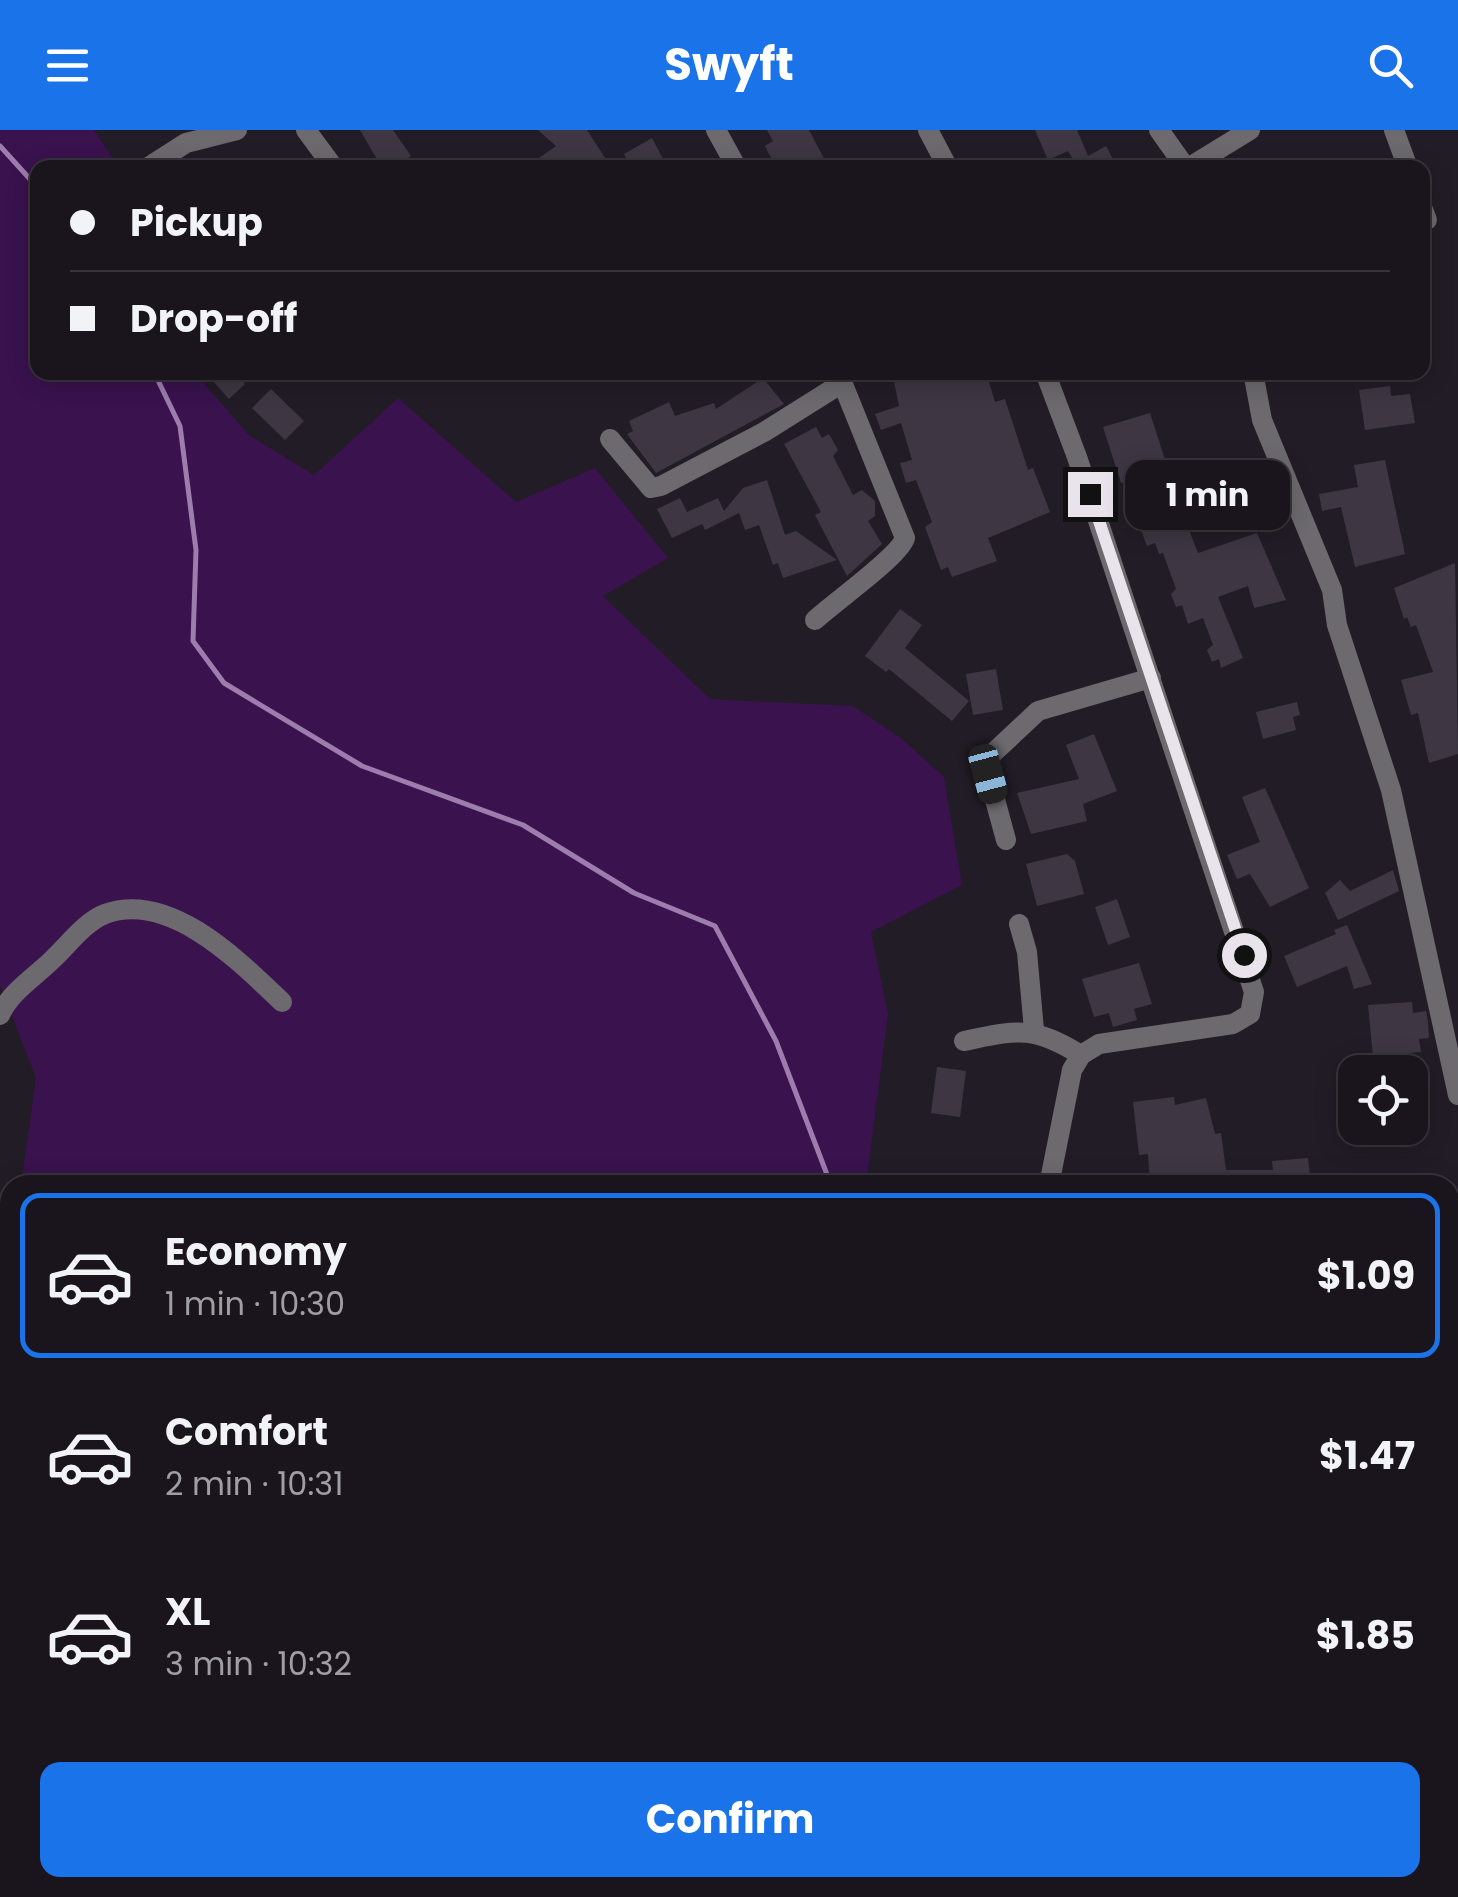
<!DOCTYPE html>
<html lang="en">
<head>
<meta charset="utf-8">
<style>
  :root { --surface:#1a151c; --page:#272229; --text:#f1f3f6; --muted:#9f9fa3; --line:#38343b; --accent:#1a73e8 }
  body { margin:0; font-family:Poppins,sans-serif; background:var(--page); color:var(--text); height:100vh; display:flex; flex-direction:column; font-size:38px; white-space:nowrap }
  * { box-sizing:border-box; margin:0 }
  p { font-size:32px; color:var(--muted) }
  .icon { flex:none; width:55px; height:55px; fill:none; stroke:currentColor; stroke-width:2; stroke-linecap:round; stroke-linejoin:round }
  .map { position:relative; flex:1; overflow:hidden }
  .side { position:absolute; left:0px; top:1045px; width:1460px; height:722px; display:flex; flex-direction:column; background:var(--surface); border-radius:30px 30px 0 0; box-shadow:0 5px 25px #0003,0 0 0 2px var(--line) }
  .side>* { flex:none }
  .hud { position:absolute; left:30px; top:30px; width:1400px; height:220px; border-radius:20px; box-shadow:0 5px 25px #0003,0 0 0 2px var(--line); display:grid; align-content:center; height:220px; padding:0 40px; background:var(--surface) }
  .tools { position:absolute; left:1338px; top:925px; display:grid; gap:20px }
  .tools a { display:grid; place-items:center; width:90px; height:90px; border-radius:20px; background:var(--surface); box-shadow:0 5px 25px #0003,0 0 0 2px var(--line); font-size:50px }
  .end { position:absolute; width:45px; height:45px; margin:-22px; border:12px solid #e9e4ec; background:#111; box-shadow:0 0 0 5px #111 }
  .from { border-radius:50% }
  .bubble { position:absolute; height:70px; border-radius:20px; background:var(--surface); box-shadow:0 5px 25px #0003,0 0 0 2px var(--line); font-size:32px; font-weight:700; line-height:70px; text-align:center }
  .car { position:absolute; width:30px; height:60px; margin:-30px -15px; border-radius:12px; box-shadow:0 0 8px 2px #0007; background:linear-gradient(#222 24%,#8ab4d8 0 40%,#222 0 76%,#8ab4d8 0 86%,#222 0) }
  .hud b { display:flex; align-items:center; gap:35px; height:95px; font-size:38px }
  .hud b+b { border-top:2px solid var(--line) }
  .hud i { width:25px; height:25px; background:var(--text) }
  ul { padding:18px 0 0; list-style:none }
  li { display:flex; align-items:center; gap:30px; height:165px; margin:0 20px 15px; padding:0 20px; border:5px solid transparent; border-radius:20px }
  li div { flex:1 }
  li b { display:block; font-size:38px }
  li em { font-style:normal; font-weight:700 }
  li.current { border-color:var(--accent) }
  li>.icon { width:90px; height:90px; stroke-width:1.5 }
  .primary-button { display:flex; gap:20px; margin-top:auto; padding:20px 40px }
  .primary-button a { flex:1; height:115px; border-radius:20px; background:var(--accent); color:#fff; font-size:40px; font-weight:700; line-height:115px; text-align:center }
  header { display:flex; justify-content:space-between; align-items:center; height:130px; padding:0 40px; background:var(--accent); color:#fff; font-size:45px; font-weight:700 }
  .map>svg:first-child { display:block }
  .green { fill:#39124e }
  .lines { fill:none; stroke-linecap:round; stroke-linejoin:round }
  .stream { stroke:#9c7dae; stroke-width:5 }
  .building { fill:#3e3743 }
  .street { stroke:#6d6a6f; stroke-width:20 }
  .route { stroke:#e9e4ec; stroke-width:12 }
</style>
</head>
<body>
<header><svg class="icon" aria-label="menu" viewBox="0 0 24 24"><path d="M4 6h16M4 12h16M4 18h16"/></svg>Swyft<svg class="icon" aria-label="search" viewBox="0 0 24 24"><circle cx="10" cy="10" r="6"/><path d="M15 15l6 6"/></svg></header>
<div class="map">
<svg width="1458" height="1767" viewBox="0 0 1458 1767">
  <rect width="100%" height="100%" fill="#221c26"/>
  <g class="green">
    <path d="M 0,0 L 94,0 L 118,36 L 38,38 L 38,242 L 195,243 L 249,305 L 314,345 L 398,268 L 516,372 L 595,338 L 668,428 L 603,466 L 710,569 L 853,576 L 902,609 L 944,647 L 962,755 L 871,802 L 888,884 L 866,1055 L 21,1055 L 36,948 L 0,855 Z"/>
    <path d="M 10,1137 L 10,1370 L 0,1225 Z"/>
    <path d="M 298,1758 L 719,1758 L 725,1767 L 307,1767 Z"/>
    <path d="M 976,1758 L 1124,1758 L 1113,1767 L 956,1767 Z"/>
  </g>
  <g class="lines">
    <g class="stream">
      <path d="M 0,16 L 38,58"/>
      <path d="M 154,242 L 180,296 L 196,420 L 193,511 L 224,553 L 362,636 L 523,695 L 634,763 L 715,796 L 776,911 L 831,1055"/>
      <path d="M 554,1758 L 557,1767"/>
    </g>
  </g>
  <g class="building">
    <path d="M 360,0 L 393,0 L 411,26 L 404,31 L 410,38 L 382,38 Z"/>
    <path d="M 538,0 L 587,0 L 607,31 L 597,38 L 525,38 L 556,16 Z"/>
    <path d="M 767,0 L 809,0 L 829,38 L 776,38 L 765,16 L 773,11 Z"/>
    <path d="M 1035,0 L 1077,0 L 1088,26 L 1106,16 L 1118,38 L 1067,38 L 1075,33 L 1068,21 L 1048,30 Z"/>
    <path d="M 652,8 L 668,38 L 631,38 L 624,24 Z"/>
    <path d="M 205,242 L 235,242 L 245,254 L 229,269 Z"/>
    <path d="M 892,242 L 939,242 L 941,246 L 986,242 L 995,272 L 1005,269 L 1028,340 L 1033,338 L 1050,382 L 988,408 L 997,431 L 952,447 L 948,437 L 941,440 L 925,397 L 932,392 L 916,350 L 906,353 L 900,333 L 912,330 L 901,293 L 881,300 L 875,284 L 899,276 Z"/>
    <path d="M 763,248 L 784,274 L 656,343 L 627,304 L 633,301 L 629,291 L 669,272 L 675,286 L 714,273 L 716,279 Z"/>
    <path d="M 1390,256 L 1391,266 L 1410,264 L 1415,293 L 1365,300 L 1359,260 Z"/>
    <path d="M 271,259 L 304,291 L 285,310 L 252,278 Z"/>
    <path d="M 1150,283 L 1168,339 L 1121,353 L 1103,297 Z"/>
    <path d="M 816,297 L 822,308 L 829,304 L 838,320 L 833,326 L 853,365 L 862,360 L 875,371 L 875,386 L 868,391 L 882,414 L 847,446 L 815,385 L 821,382 L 784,314 Z"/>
    <path d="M 1385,330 L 1405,424 L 1355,437 L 1341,377 L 1322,381 L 1319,364 L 1358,357 L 1354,335 Z"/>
    <path d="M 1202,336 L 1218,372 L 1184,387 L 1198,423 L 1257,403 L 1286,470 L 1254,478 L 1248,456 L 1218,467 L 1243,528 L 1221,538 L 1219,529 L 1212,532 L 1207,520 L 1213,515 L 1203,488 L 1188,494 L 1182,475 L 1176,477 L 1171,464 L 1176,459 L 1163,423 L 1159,424 L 1155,413 L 1147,416 L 1141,400 L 1147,394 L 1143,383 L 1189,365 L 1180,345 Z"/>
    <path d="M 767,350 L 785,405 L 796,401 L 837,430 L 783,448 L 778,433 L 773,435 L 759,395 L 745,400 L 739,383 L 705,400 L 702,394 L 672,408 L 657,379 L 680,368 L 687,382 L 718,368 L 724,381 L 743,358 Z"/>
    <path d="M 1455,433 L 1458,624 L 1429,633 L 1418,583 L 1411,585 L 1401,550 L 1433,542 L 1416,495 L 1411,497 L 1407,487 L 1404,489 L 1394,458 Z"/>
    <path d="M 900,479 L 922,495 L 905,518 L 969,571 L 952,591 L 889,539 L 886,542 L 865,526 Z"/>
    <path d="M 996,539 L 1003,580 L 973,585 L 966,544 Z"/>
    <path d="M 1297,572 L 1300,585 L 1293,587 L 1296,600 L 1263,609 L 1256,582 Z"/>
    <path d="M 1094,604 L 1117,661 L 1083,674 L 1087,691 L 1031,704 L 1017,663 L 1079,649 L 1066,615 Z"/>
    <path d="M 1265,658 L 1309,758 L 1270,777 L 1250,744 L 1237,749 L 1227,725 L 1260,712 L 1242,667 Z"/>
    <path d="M 1067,724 L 1075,731 L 1084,764 L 1037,776 L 1026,734 Z"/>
    <path d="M 1393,740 L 1399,761 L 1338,790 L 1325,763 L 1340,750 L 1350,761 Z"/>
    <path d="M 1117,769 L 1130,807 L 1108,815 L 1095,777 Z"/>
    <path d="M 1347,795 L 1372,854 L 1354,859 L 1347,836 L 1297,857 L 1284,826 L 1336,804 L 1334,800 Z"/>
    <path d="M 1139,833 L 1152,874 L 1134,879 L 1137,890 L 1113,897 L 1109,883 L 1094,887 L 1082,849 Z"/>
    <path d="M 1412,872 L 1413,883 L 1426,881 L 1428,891 L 1429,908 L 1419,909 L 1421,922 L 1373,926 L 1368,875 Z"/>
    <path d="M 937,937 L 966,941 L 960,987 L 931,983 Z"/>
    <path d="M 1174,967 L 1175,975 L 1206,968 L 1215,1004 L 1221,1003 L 1226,1040 L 1273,1040 L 1272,1031 L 1308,1028 L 1311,1055 L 1150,1055 L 1148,1024 L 1139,1025 L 1133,972 Z"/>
  </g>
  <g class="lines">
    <g class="street">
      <path d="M 306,0 L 334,38"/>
      <path d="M 716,0 L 737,38"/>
      <path d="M 928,0 L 948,38"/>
      <path d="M 1159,0 L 1186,38"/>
      <path d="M 1394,0 L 1408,38"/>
      <path d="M 147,38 L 186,13 L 237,0"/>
      <path d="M 1188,38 L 1250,0"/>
      <path d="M 1422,77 L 1427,90"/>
      <path d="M 1045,242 L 1077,327 L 1254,862 L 1250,884 L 1233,894 L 1099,914 L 1081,925 L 1072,940 L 1049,1055"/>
      <path d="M 1253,242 L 1262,290 L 1332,460 L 1337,495 L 1391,660 L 1458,965"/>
      <path d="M 610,309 L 651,358 L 661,356 L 764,302 L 842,253"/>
      <path d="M 815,490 C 834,472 899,427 905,408 L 838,242"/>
      <path d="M 1006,710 L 988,644 L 991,625 L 1038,581 L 1151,548"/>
      <path d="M 1019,794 L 1027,822 L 1034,900"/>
      <path d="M 0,885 C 11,861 35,847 53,829 C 67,816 86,791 105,784 C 170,760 240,832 282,872"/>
      <path d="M 964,911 C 1018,900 1032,895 1081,925"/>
      <path d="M 1450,1079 L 1458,1076"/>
      <path d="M 0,1134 L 10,1144"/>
      <path d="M 1450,1467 L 1458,1465"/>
      <path d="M 0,1600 L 10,1600"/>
      <path d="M 1450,1618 L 1458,1618"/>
      <path d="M 0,1678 L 10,1675"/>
      <path d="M 1323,1758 L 1325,1767"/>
    </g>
  </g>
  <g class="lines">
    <path class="route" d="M 1090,364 L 1244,825"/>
  </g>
</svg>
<div class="tools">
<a><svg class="icon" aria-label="locate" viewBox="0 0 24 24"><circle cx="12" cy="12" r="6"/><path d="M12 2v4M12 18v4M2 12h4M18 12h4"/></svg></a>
</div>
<i class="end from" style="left:1244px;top:825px"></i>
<i class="end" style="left:1090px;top:364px"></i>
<div class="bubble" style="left:1125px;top:330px;width:165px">1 min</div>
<i class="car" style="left:988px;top:644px;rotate:165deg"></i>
<div class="hud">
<b><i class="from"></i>Pickup</b>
<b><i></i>Drop-off</b>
</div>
<section class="side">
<ul>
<li class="current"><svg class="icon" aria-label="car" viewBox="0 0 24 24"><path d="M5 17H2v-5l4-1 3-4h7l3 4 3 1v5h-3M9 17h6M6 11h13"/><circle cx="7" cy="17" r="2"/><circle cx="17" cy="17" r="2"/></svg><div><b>Economy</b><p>1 min · 10:30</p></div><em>$1.09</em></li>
<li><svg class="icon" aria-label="car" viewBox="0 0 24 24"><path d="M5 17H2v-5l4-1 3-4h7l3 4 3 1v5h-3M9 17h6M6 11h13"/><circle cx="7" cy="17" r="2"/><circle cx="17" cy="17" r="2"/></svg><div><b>Comfort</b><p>2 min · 10:31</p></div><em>$1.47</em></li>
<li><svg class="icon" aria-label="car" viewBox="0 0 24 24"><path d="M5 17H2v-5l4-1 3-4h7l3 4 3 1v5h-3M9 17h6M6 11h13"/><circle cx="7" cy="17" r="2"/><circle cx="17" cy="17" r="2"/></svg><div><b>XL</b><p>3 min · 10:32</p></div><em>$1.85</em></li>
</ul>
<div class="primary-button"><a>Confirm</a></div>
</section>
</div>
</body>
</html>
